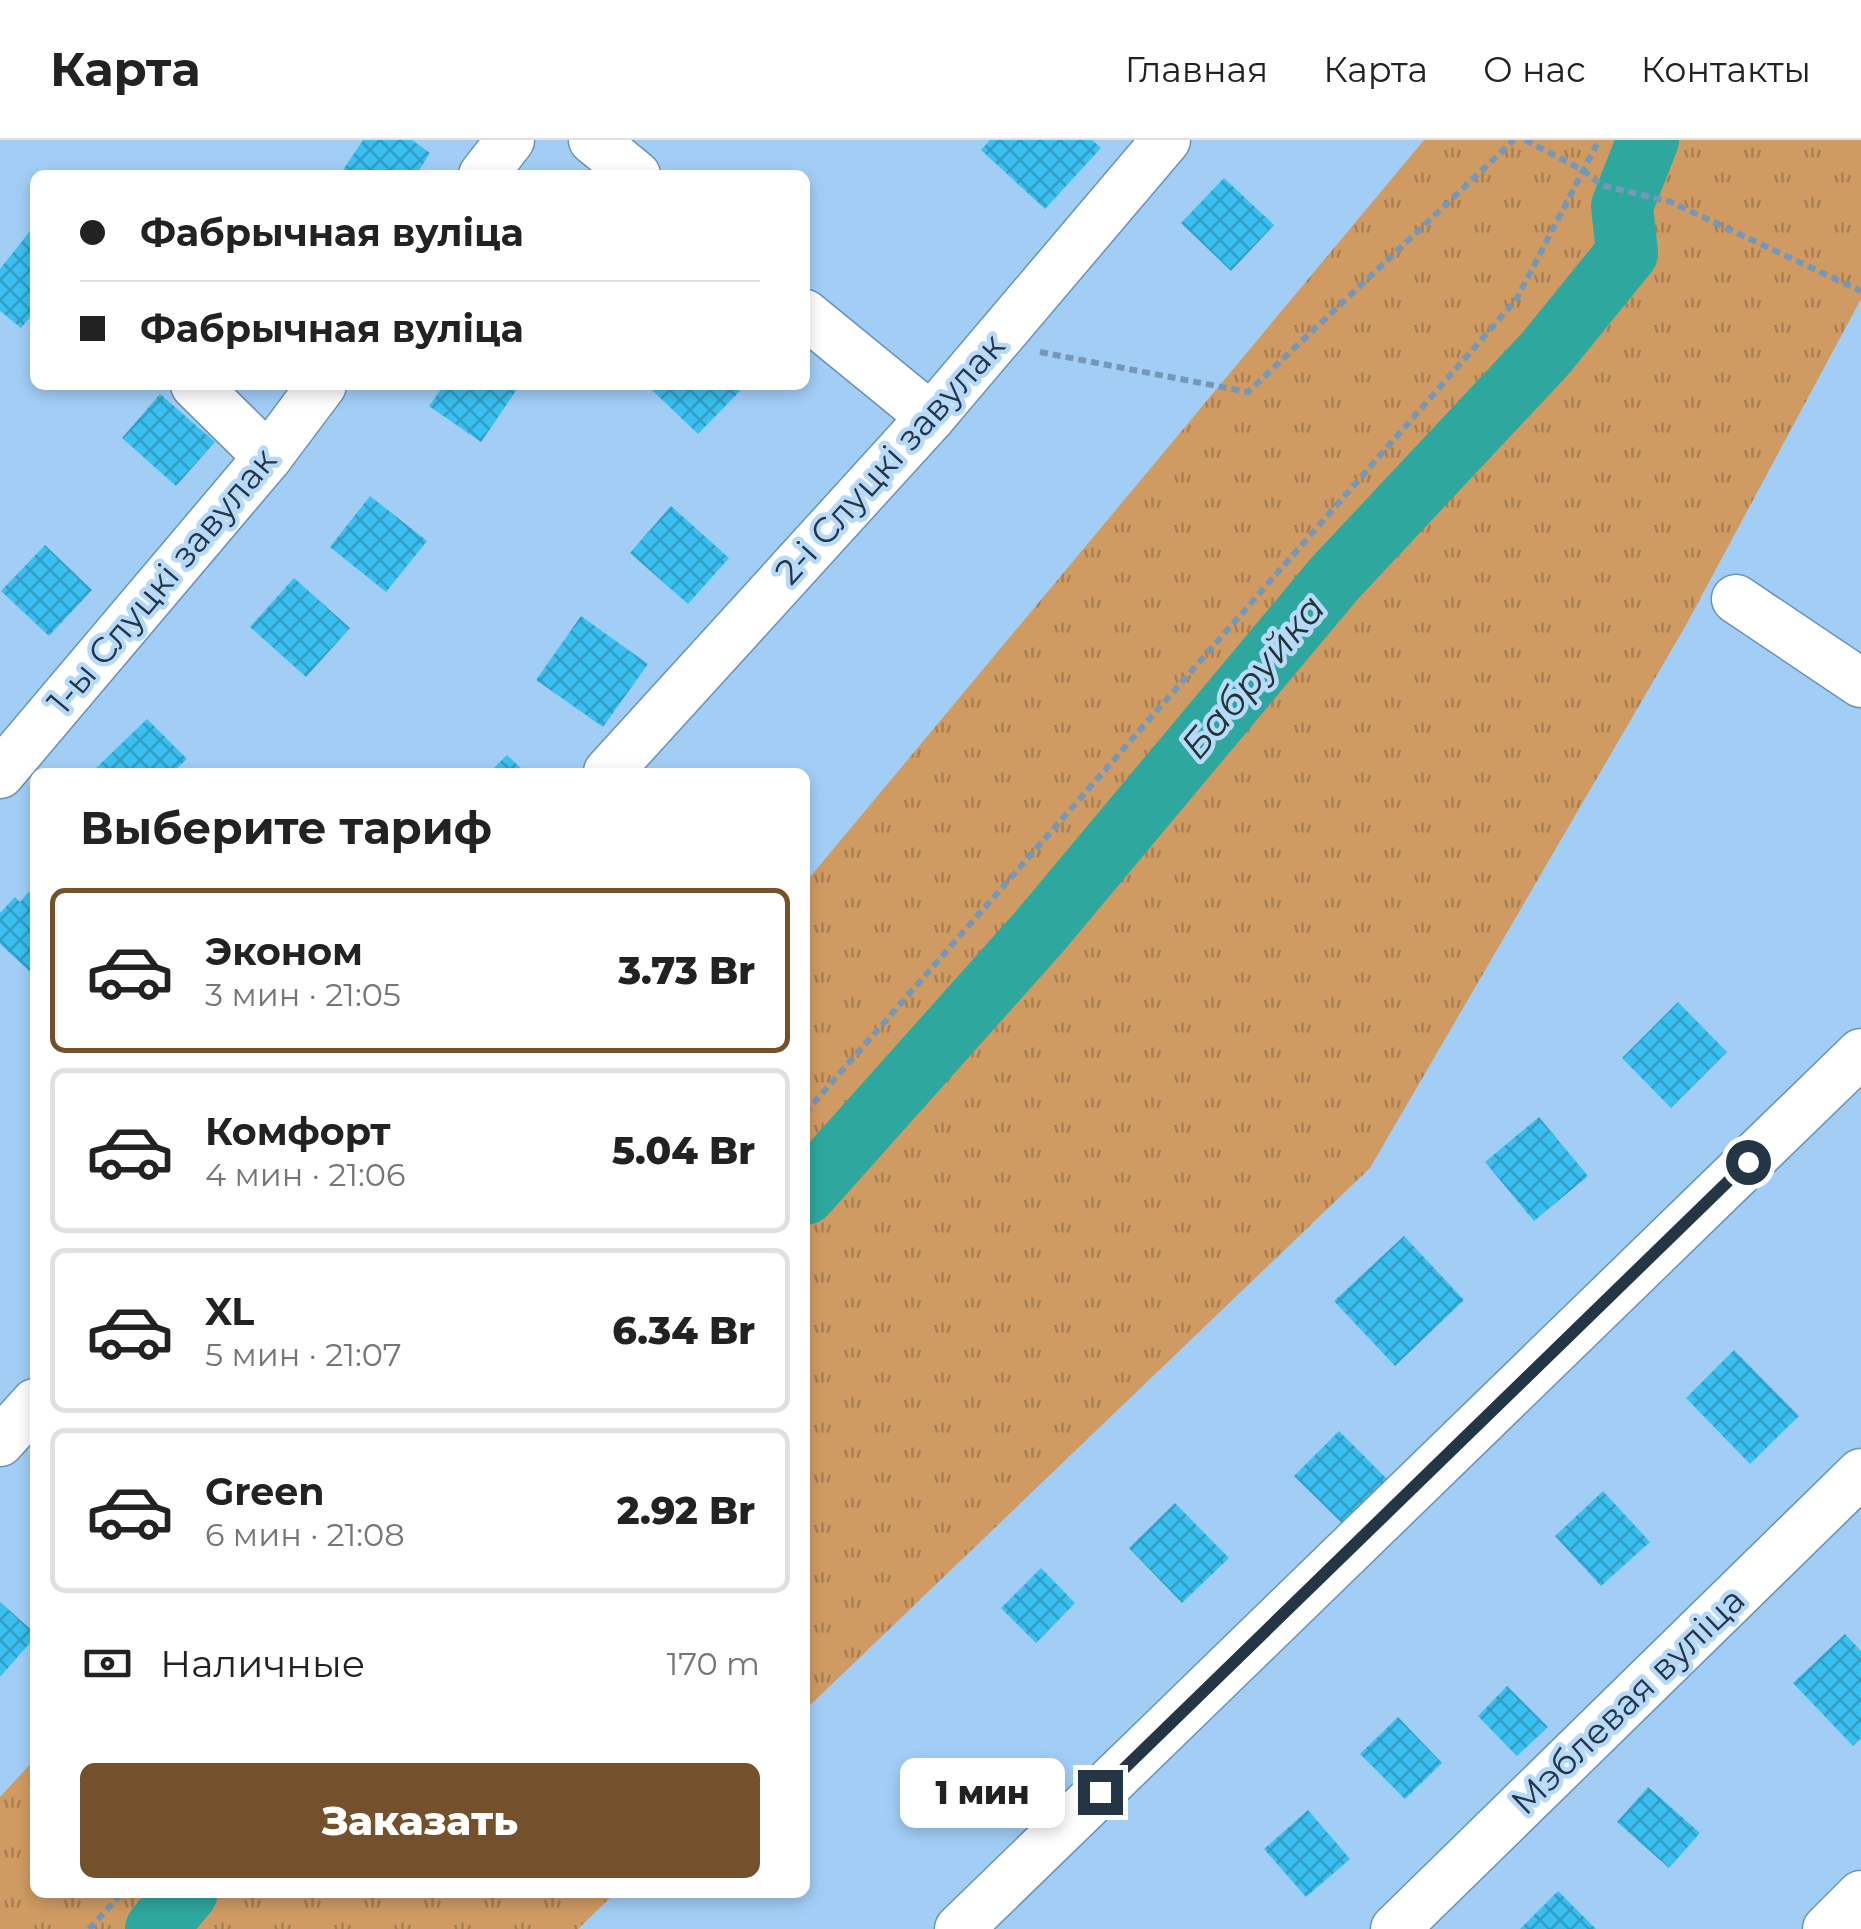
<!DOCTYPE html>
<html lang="ru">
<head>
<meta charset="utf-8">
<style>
  :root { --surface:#fff; --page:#f2f2f2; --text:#222; --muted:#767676; --line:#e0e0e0; --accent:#74512a }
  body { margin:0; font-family:Montserrat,sans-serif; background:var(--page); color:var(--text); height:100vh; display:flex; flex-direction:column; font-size:38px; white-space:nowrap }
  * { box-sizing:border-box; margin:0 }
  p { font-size:32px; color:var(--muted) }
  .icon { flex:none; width:55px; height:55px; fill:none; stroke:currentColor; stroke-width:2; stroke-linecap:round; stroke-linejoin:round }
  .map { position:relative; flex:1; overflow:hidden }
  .side { position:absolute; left:30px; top:628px; width:780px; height:1130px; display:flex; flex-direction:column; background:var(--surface); border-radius:15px; box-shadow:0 5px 15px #0003 }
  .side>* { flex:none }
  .hud { position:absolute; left:30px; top:30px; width:780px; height:220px; border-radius:15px; box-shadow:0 5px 15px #0003; display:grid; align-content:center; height:220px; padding:0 50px; background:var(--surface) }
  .end { position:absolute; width:45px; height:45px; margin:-22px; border:12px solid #243646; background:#fff; box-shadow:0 0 0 5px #fff }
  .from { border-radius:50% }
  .bubble { position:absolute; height:70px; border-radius:15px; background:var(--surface); box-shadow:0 5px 15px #0003; font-size:32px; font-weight:800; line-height:70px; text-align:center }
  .hud b { display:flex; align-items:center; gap:35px; height:95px; font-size:38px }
  .hud b+b { border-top:2px solid var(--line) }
  .hud i { width:25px; height:25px; background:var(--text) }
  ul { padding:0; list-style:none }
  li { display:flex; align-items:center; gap:30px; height:165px; margin:0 20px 15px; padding:0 30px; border:5px solid var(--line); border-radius:15px }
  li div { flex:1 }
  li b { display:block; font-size:38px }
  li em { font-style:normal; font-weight:800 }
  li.on { border-color:var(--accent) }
  li>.icon { width:90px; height:90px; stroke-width:1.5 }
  h2 { padding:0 50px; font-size:45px; line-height:120px }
  .pay { display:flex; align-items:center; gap:25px; height:110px; padding:0 50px; font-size:38px }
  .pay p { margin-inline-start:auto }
  .primary-button { display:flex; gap:20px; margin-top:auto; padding:20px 50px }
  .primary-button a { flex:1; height:115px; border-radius:15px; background:var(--accent); color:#fff; font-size:40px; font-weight:800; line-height:115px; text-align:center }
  header { display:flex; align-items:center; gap:60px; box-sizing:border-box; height:140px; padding:0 50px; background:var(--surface); border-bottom:2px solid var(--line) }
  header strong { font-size:48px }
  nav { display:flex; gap:55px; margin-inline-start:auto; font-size:35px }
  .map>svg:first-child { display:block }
  .grass { fill:url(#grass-tufts) }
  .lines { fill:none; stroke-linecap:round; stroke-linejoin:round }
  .river { stroke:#2ea89e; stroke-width:62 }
  .building { fill:url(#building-cross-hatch) }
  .minor-casing { stroke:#6892b8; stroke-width:51 }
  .path { stroke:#7598b7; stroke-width:6; stroke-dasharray:8 5; stroke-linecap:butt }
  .minor { stroke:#fff; stroke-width:48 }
  .route { stroke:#243646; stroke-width:12 }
  .labels { text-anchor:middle; stroke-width:9; stroke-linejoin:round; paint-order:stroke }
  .street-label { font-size:35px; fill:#243646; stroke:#b7dafb }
  .water-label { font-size:38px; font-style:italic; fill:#1d3633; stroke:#b7dafb }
</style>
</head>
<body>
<header>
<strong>Карта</strong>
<nav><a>Главная</a><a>Карта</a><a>О нас</a><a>Контакты</a></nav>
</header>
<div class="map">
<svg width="1861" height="1789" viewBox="0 0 1861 1789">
  <defs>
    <pattern id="grass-tufts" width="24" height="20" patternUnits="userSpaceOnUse" patternTransform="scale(2.5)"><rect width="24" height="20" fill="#d09b63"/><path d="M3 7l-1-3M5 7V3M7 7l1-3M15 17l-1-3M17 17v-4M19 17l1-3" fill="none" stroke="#a97f53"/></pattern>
    <pattern id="building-cross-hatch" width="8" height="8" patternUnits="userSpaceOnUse" patternTransform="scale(2.5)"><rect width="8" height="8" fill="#3ac0f0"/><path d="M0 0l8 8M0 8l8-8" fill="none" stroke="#319dc4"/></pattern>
  </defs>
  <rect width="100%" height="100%" fill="#a2cef6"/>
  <g class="grass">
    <path d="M 1424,0 L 1861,0 L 1861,159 L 1686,485 L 1370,1028 L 805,1570 L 805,743 Z"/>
    <path d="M 35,1619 L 35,1752 L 615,1753 L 578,1789 L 0,1789 L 0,1657 Z"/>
  </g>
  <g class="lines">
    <g class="river">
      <path d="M 805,1054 L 1039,792 L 1335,438 L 1545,214 L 1627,113 L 1622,66 L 1648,0"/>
      <path d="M 156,1789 L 187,1752"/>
    </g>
  </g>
  <g class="building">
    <path d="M 363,0 L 412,0 L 430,13 L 416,35 L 350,35 L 343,30 Z"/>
    <path d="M 990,0 L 1092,0 L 1101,8 L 1045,69 L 981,10 Z"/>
    <path d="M 1224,38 L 1274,85 L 1231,131 L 1181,83 Z"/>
    <path d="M 35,85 L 35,171 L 21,188 L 0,171 L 0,129 Z"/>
    <path d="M 444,245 L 520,245 L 481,302 L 429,266 Z"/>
    <path d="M 657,245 L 733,245 L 740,251 L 698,294 L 652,250 Z"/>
    <path d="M 160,254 L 215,302 L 176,346 L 122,298 Z"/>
    <path d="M 370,356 L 427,401 L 386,452 L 330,407 Z"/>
    <path d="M 671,366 L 729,418 L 688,464 L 630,413 Z"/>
    <path d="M 45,405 L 92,450 L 49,496 L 1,451 Z"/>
    <path d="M 294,438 L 350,488 L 306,537 L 250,487 Z"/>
    <path d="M 581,476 L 648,524 L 603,587 L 536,540 Z"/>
    <path d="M 147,579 L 187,619 L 173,632 L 92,632 Z"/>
    <path d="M 507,615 L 525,632 L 490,632 Z"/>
    <path d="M 29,752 L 35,757 L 35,836 L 0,804 L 0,773 L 15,757 L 20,762 Z"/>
    <path d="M 1678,862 L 1727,912 L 1671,968 L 1622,918 Z"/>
    <path d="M 1539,977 L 1588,1036 L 1534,1081 L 1485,1022 Z"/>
    <path d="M 1404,1096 L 1464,1160 L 1395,1226 L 1334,1161 Z"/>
    <path d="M 1734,1210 L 1799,1276 L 1750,1324 L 1686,1258 Z"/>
    <path d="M 1339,1291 L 1394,1346 L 1350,1391 L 1294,1336 Z"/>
    <path d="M 1603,1351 L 1650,1402 L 1601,1446 L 1555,1396 Z"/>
    <path d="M 1175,1363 L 1229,1418 L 1182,1463 L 1129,1408 Z"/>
    <path d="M 1041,1428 L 1075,1463 L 1036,1503 L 1001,1468 Z"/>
    <path d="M 0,1462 L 35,1493 L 35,1497 L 0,1537 Z"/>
    <path d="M 1845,1494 L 1861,1511 L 1861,1598 L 1853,1606 L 1793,1543 Z"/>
    <path d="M 1507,1546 L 1548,1587 L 1517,1616 L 1478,1576 Z"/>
    <path d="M 1398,1577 L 1442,1623 L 1405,1659 L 1360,1614 Z"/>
    <path d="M 1648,1647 L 1700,1693 L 1669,1728 L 1617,1682 Z"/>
    <path d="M 1308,1670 L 1350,1719 L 1306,1757 L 1264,1709 Z"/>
    <path d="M 1558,1751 L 1596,1789 L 1520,1789 Z"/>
  </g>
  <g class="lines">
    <g class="minor-casing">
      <g id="minor">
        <path d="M 593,0 L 636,35"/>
        <path d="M 483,35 L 510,0"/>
        <path d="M 805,174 L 931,277"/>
        <path d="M 195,245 L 268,317"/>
        <path d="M 1736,459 L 1861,543"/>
        <path d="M 608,632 L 931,277 L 1166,0"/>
        <path d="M 0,634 L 268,317 L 322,245"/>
        <path d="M 0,1302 L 35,1263"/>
        <path d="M 959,1789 L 1861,913"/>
        <path d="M 1395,1789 L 1861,1333"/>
        <path d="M 1827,1789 L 1861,1755"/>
      </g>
    </g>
    <g class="path">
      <path d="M 1525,0 L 1583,30 L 1601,45 L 1671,62 L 1861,151"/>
      <path d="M 1040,212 L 1248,252 L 1514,0"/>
      <path d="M 805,973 L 1516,160 L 1599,0"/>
      <path d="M 89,1789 L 123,1752"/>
    </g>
    <use href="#minor" class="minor"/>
  </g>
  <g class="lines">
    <path class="route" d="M 1100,1652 L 1748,1022"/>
  </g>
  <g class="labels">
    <g class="street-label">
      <text transform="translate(890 319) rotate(-48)" y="12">2-і Слуцкі завулак</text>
      <text transform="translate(162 441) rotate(-50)" y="12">1-ы Слуцкі завулак</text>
      <text transform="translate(1628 1561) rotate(-44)" y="12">Мэблевая вуліца</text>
    </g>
    <g class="water-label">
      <text transform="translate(1253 537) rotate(-50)" y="13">Бабруйка</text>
    </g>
  </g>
</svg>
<i class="end from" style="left:1748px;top:1022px"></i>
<i class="end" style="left:1100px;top:1652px"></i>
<div class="bubble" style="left:900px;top:1618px;width:165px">1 мин</div>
<div class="hud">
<b><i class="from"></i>Фабрычная вуліца</b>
<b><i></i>Фабрычная вуліца</b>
</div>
<section class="side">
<h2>Выберите тариф</h2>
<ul>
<li class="on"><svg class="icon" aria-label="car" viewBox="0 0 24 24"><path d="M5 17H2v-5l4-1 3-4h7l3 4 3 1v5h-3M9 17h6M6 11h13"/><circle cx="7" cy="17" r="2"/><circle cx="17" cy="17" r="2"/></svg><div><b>Эконом</b><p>3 мин · 21:05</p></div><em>3.73 Br</em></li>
<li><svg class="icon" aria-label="car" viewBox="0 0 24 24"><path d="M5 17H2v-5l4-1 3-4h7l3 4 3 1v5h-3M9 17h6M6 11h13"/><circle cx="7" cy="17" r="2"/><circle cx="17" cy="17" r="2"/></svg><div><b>Комфорт</b><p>4 мин · 21:06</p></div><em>5.04 Br</em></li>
<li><svg class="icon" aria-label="car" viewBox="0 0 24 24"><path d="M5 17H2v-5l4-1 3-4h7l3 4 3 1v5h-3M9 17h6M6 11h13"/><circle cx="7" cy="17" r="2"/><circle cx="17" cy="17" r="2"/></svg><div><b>XL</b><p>5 мин · 21:07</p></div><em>6.34 Br</em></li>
<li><svg class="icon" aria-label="car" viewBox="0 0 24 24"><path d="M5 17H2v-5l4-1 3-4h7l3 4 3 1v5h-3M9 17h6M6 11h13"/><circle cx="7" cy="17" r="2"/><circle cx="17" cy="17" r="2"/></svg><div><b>Green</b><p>6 мин · 21:08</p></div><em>2.92 Br</em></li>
</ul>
<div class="pay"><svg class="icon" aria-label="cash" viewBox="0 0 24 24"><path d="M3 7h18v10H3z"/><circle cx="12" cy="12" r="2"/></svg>Наличные<p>170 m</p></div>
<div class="primary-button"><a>Заказать</a></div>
</section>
</div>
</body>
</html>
